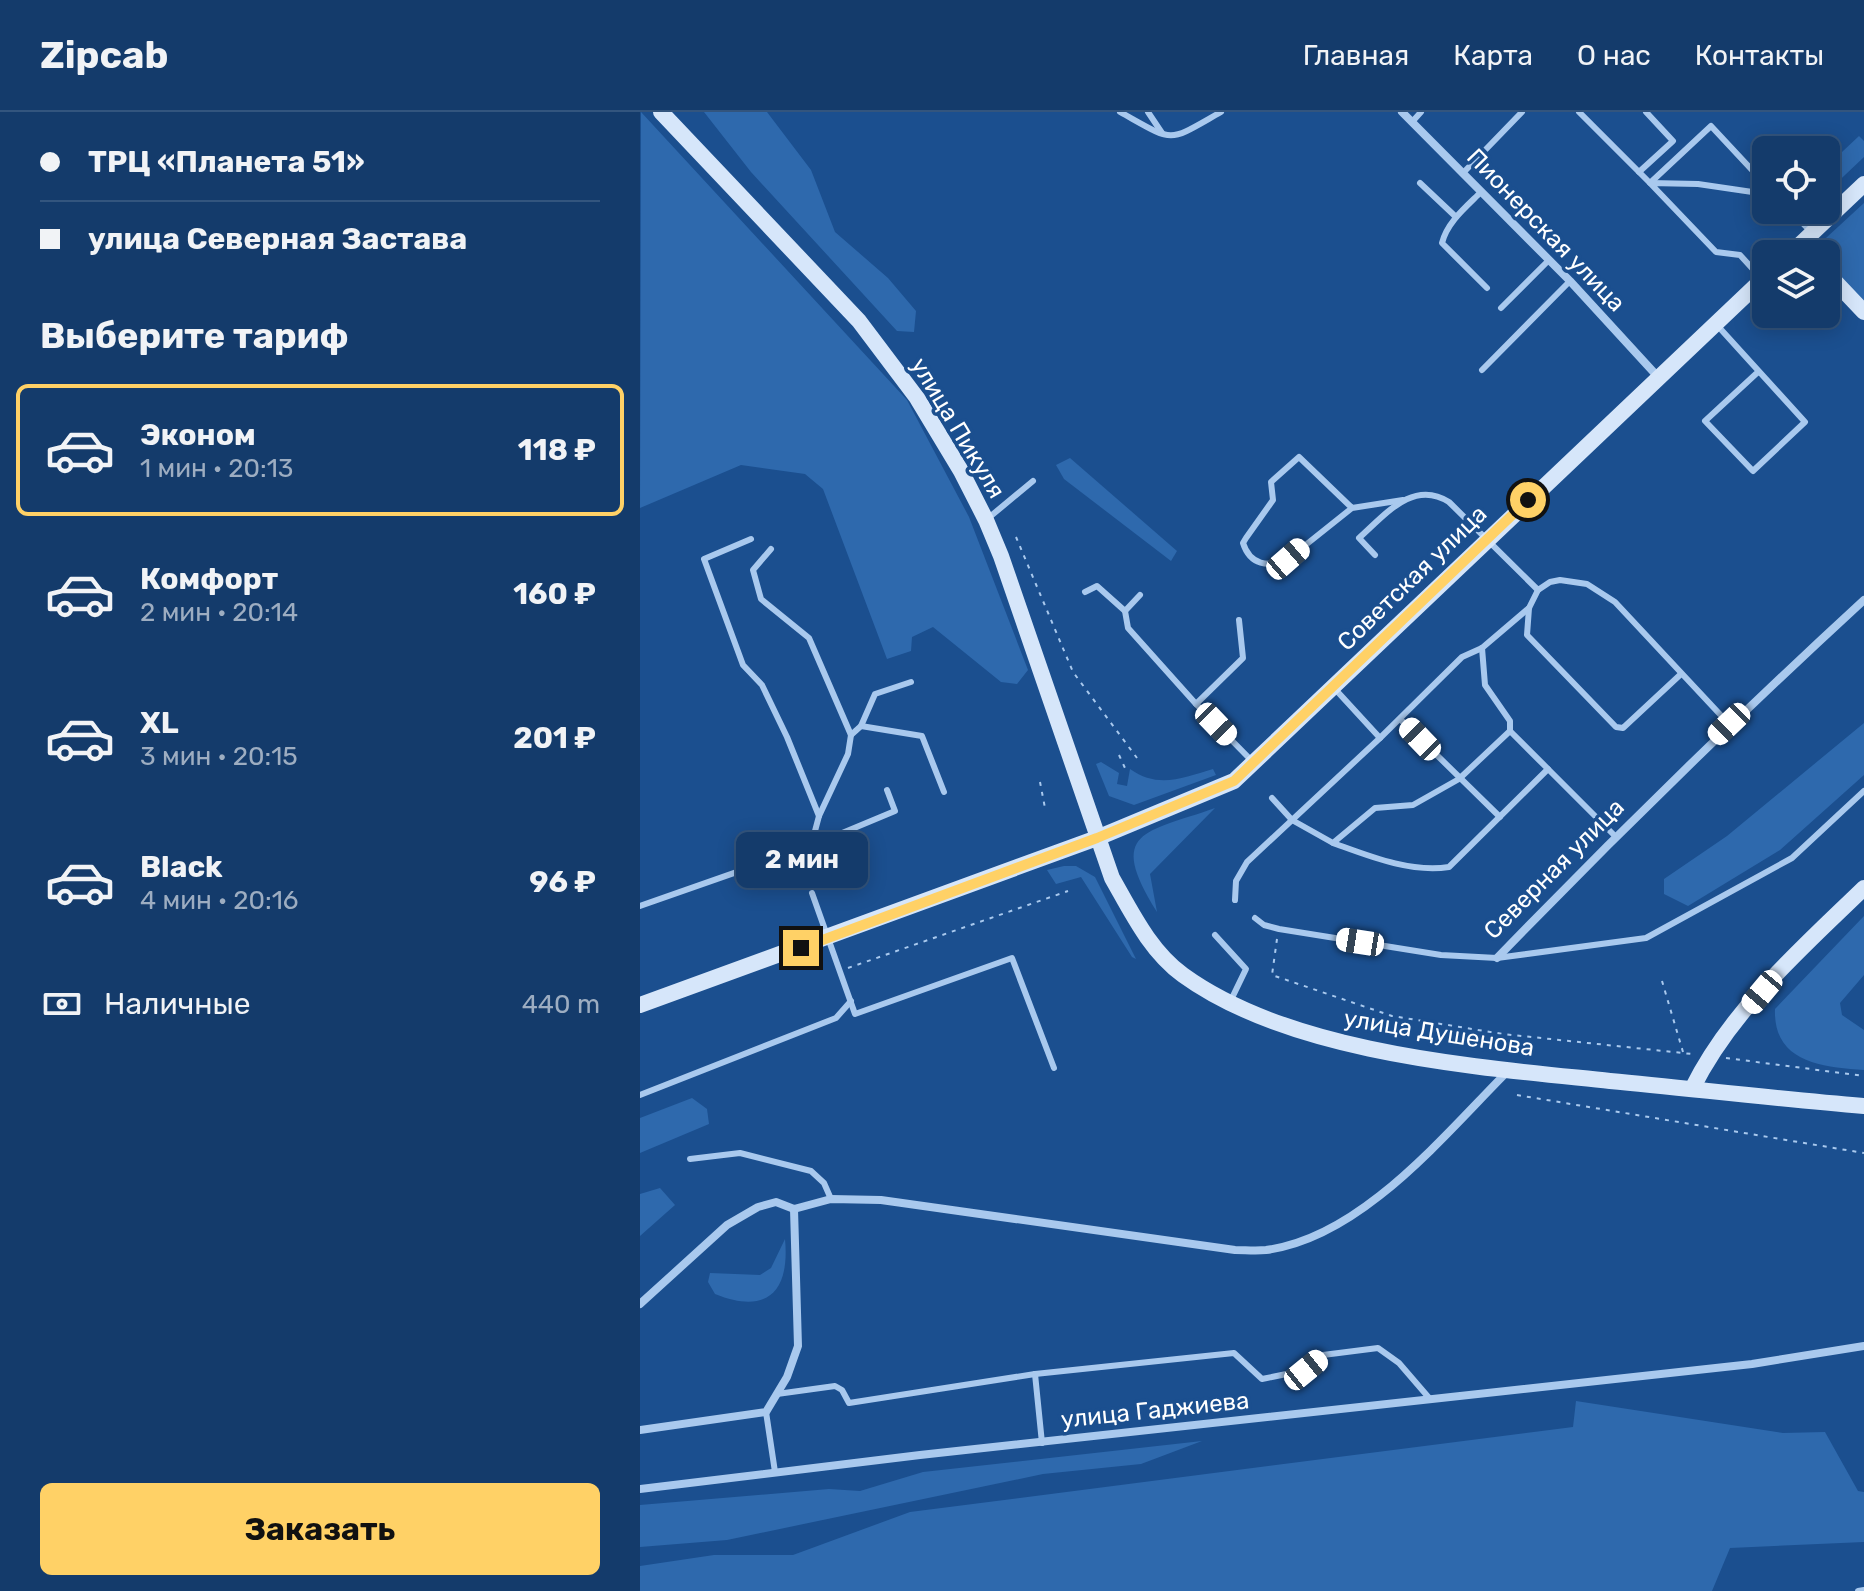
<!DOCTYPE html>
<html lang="ru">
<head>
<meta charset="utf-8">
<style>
  :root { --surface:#143b6b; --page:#1d4271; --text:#f1f3f6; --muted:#9dadc1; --line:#33557e; --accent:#ffd166 }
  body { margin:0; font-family:Rubik,sans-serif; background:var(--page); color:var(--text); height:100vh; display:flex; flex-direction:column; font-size:30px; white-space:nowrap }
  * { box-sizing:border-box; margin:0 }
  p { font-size:26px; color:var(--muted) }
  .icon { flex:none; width:44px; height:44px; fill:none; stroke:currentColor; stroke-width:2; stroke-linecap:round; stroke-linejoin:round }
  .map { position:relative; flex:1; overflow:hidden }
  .side { display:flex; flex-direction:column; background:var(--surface); width:640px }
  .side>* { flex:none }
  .guide { display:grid; align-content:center; height:176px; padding:0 40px; background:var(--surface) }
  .buttons { position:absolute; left:1112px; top:24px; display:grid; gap:16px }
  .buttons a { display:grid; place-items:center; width:88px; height:88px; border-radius:12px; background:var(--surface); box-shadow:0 4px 20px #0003,0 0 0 2px var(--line); font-size:40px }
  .end { position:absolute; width:36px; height:36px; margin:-18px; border:10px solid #ffd166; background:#111; box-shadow:0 0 0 4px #111 }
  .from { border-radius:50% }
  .bubble { position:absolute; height:56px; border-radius:12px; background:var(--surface); box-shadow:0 4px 20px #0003,0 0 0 2px var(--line); font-size:26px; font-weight:700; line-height:56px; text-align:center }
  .car { position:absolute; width:24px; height:48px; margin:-24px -12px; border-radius:10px; box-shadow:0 0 6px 2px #0007; background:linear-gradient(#fff 24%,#345 0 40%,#fff 0 76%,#345 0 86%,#fff 0) }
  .guide b { display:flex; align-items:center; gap:28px; height:76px; font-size:30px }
  .guide b+b { border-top:2px solid var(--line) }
  .guide i { width:20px; height:20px; background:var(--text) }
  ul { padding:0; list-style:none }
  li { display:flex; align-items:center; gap:24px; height:132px; margin:0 16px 12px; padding:0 24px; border:4px solid transparent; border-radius:12px }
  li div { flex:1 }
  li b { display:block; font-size:30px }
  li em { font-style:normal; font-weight:700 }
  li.current { border-color:var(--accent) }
  li>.icon { width:72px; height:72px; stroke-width:1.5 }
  h2 { padding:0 40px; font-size:36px; line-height:96px }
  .pay { display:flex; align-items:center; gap:20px; height:88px; padding:0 40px; font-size:30px }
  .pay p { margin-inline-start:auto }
  .button { display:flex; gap:16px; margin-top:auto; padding:16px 40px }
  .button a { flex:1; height:92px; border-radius:12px; background:var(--accent); color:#111; font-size:32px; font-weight:700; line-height:92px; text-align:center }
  header { display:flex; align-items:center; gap:48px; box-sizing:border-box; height:112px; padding:0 40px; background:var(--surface); border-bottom:2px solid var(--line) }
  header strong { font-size:38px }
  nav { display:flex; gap:44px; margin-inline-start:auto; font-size:28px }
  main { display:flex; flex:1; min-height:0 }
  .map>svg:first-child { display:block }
  .green { fill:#2e69ad }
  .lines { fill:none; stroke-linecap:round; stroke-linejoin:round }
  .path { stroke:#a9c9ee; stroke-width:2; stroke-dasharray:4 6; stroke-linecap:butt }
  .lane { stroke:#a9c9ee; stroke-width:6 }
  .street { stroke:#a9c9ee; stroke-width:8 }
  .secondary { stroke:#d6e6fa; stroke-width:16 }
  .route { stroke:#ffd166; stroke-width:10 }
  .labels { text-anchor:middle; stroke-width:7; stroke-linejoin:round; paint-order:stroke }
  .street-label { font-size:24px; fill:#fff; stroke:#1b4f8f }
</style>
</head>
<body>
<header>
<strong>Zipcab</strong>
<nav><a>Главная</a><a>Карта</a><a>О нас</a><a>Контакты</a></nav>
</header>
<main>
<section class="side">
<div class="guide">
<b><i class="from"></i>ТРЦ «Планета 51»</b>
<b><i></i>улица Северная Застава</b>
</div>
<h2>Выберите тариф</h2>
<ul>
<li class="current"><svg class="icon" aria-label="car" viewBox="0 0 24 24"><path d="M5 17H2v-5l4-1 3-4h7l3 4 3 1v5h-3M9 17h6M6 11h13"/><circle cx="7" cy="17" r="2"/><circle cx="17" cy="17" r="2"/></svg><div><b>Эконом</b><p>1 мин · 20:13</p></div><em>118 ₽</em></li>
<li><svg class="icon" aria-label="car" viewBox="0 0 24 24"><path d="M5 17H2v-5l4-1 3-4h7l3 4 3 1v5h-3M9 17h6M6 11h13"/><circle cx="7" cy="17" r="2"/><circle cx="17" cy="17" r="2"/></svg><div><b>Комфорт</b><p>2 мин · 20:14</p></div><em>160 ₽</em></li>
<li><svg class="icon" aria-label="car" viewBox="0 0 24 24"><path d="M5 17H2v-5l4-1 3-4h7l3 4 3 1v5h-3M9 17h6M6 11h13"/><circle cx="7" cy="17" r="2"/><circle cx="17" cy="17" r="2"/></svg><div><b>XL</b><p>3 мин · 20:15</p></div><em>201 ₽</em></li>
<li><svg class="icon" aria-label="car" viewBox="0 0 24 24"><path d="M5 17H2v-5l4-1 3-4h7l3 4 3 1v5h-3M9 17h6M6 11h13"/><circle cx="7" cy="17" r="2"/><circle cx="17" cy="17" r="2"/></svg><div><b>Black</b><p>4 мин · 20:16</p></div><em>96 ₽</em></li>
</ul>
<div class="pay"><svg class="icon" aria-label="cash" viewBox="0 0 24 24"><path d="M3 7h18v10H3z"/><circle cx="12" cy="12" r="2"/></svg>Наличные<p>440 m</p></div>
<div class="button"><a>Заказать</a></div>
</section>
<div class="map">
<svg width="1224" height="1479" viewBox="0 0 1224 1479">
  <rect width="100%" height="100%" fill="#1b4f8f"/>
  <g class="green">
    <path d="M 1,0 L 267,288 L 329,405 L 388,558 L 377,572 L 361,570 L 293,515 L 272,525 L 271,539 L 247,547 L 183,377 L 165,362 L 101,353 L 0,396 Z"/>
    <path d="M 64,0 L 127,0 L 171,58 L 195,120 L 248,166 L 276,199 L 274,220 L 257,219 L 111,60 Z"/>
    <path d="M 1219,24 L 1224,29 L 1224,45 L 1186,81 L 1186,55 Z"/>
    <path d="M 1224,91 L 1224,191 L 1186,150 L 1186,142 L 1179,142 L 1174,137 Z"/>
    <path d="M 430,346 L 537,439 L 531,449 L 424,367 L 416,353 Z"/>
    <path d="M 1224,611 L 1224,663 L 1140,738 L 1048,794 L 1024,782 L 1024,767 L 1087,724 Z"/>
    <path d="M 461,650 L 479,661 L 477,672 L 487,674 L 490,657 C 518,677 543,666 573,657 L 576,663 L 494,693 L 469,684 L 456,652 Z"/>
    <path d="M 575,696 L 510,762 L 517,800 C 466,718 505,721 575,696 Z"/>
    <path d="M 424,754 L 436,754 L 455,765 L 496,847 L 492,845 L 441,765 L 416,772 L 407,758 Z"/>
    <path d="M 1224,804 L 1224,863 L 1200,891 L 1202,903 L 1224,918 L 1224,958 C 1181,955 1133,950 1135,897 Z"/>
    <path d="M 52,986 L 67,997 L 69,1012 L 0,1041 L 0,1006 Z"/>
    <path d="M 20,1076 L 35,1093 L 0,1124 L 0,1082 Z"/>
    <path d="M 145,1127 C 150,1180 127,1203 75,1182 L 68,1170 L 70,1161 L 120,1163 L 131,1156 Z"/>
    <path d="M 936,1289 L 1143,1321 L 1185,1320 L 1218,1379 L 1224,1380 L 1224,1430 L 1090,1436 L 1072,1479 L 0,1479 L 0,1454 L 74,1443 L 153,1443 L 270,1400 L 933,1315 Z"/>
    <path d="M 562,1329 L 501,1352 L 403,1362 L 87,1428 L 0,1435 L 0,1393 L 189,1377 L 220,1379 L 283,1360 Z"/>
  </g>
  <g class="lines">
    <g class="path">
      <path d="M 376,425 L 433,560 L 497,646"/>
      <path d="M 479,643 L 485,656"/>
      <path d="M 400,670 L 405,696"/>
      <path d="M 637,827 L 632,863 L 752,904 L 863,922 L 1052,942"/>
      <path d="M 208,856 L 428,779"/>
      <path d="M 1022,869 L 1043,940"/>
      <path d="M 1086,946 L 1224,964"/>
      <path d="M 877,983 L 1224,1041"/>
    </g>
    <g class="lane">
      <path d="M 480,0 C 536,31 526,31 581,0"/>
      <path d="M 508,0 L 522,21"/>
      <path d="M 939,0 L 1010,71 L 1071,14 L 1126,73"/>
      <path d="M 772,10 L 781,0"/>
      <path d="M 999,60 L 1033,29 L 1006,0"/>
      <path d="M 823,61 L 882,0"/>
      <path d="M 780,71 L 816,105"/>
      <path d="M 841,80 C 827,94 807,110 802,131 L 847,176"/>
      <path d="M 1150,98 L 1172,121"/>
      <path d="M 1121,166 L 1100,143 L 1076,140 L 1010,71 L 1058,72 L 1126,82"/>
      <path d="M 861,196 L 909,148"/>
      <path d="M 1076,212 L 1165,310 L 1113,359 L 1065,309 L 1118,260"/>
      <path d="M 842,258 L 930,169"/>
      <path d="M 712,396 L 659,345 L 631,370 L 633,388 L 606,426 L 603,431 C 610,453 628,456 648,447 L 712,396 L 763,388"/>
      <path d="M 346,408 L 393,369"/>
      <path d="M 111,427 L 64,447 L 103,553 L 122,573 L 147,625 L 179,704"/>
      <path d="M 131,437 L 113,458 L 121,487 L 169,526 L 211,623 L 208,642 L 179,704 L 171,734 L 255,699 L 247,678"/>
      <path d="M 735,443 L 719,426 C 745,403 773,367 809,390 L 898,478 L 910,470 L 920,468 L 947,472 L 975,490 L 1089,612"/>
      <path d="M 898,478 L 889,496 L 887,523 L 976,615 L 983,616 L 1041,562"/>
      <path d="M 445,480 L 457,474 L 485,499 L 488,516 L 556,592"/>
      <path d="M 485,499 L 500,483"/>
      <path d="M 599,508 L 603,546 L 556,592 L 611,648"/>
      <path d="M 695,577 L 740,626"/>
      <path d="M 760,607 L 860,705"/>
      <path d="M 221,614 L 282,624 L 304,680"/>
      <path d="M 211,623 L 221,614 L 235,582 L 271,570"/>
      <path d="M 908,657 L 975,724"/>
      <path d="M 632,686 L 652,708 L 693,731 L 735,696 L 773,693 L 819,667 L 870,619"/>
      <path d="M 693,731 C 729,744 770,761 809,755 L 908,657 L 870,619 L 870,609 L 845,573 L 842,536"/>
      <path d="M 156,740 L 162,754"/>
      <path d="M 172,781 L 215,902 L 372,846 L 414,956"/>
      <path d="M 595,788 L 596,769 L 607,750 L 740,626 L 822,545 L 842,536 L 889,496"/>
      <path d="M 0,794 L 171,734"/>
      <path d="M 615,806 L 624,813 L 639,817 L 801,843 L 857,846 L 1006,826 L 1152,746 L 1224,679"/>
      <path d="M 575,823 L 606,857 L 591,888"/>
      <path d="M 0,983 L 196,906 L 211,889"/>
      <path d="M 50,1047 L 100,1041 L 171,1059 L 184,1071 L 191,1087"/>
      <path d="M 395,1262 L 402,1331"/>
      <path d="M 137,1282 L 195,1274 L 202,1278 L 209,1291 L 395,1262 L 594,1241 L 622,1267 L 666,1258 L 683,1243 L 738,1236 L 759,1251 L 790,1287"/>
      <path d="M 126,1300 L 135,1360"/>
      <path d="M 1218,1479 L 1224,1478"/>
    </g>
    <g class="street">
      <path d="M 762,0 L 930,169 L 1019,266"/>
      <path d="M 857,846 C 976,723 1098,604 1224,488"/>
      <path d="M 0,1192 L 87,1113 L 118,1095 L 136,1090 L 154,1097 L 191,1087 L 241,1088 L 595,1138 C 605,1138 616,1139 626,1138 C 721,1126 804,1023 868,959"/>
      <path d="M 0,1318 L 126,1300 L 147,1265 L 158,1234 L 154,1097"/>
      <path d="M 0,1377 L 280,1343 L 1112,1252 L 1224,1234"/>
    </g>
    <g class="secondary">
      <path d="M 21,0 L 219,209 L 277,286 L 321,359 L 346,408 L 361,444 L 472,766 C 492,801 510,839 543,863 C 652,942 838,955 970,969 C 1054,977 1139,987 1224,994"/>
      <path d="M 1150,142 L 1224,72"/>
      <path d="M 1186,160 L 1224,200"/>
      <path d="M 0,893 L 457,726 L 594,669 L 1126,164"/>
      <path d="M 1052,977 C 1091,898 1161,837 1224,776"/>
    </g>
  </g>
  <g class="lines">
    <path class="route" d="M 161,836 L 457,726 L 594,669 L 888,388"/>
  </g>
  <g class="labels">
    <g class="street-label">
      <text transform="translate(906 118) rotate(46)" y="8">Пионерская улица</text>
      <text transform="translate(318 316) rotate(59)" y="8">улица Пикуля</text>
      <text transform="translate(772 466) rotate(-44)" y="8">Советская улица</text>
      <text transform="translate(914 757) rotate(-45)" y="8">Северная улица</text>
      <text transform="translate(799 921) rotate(9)" y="8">улица Душенова</text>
      <text transform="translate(515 1298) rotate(-6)" y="8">улица Гаджиева</text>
    </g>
  </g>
</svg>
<div class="buttons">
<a><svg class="icon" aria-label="locate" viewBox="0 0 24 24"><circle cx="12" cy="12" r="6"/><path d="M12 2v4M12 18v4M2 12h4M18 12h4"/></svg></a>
<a><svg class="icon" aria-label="layers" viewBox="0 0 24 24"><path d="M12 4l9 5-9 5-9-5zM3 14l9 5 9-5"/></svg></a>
</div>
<i class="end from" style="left:888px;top:388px"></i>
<i class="end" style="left:161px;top:836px"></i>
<div class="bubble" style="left:96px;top:720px;width:132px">2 мин</div>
<i class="car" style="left:648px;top:447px;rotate:49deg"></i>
<i class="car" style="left:576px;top:612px;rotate:136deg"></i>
<i class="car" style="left:1089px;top:612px;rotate:226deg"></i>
<i class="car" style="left:780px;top:627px;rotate:316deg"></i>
<i class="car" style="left:720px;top:830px;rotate:279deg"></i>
<i class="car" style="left:1122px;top:880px;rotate:220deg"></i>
<i class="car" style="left:666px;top:1258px;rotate:51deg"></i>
</div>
</main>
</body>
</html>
